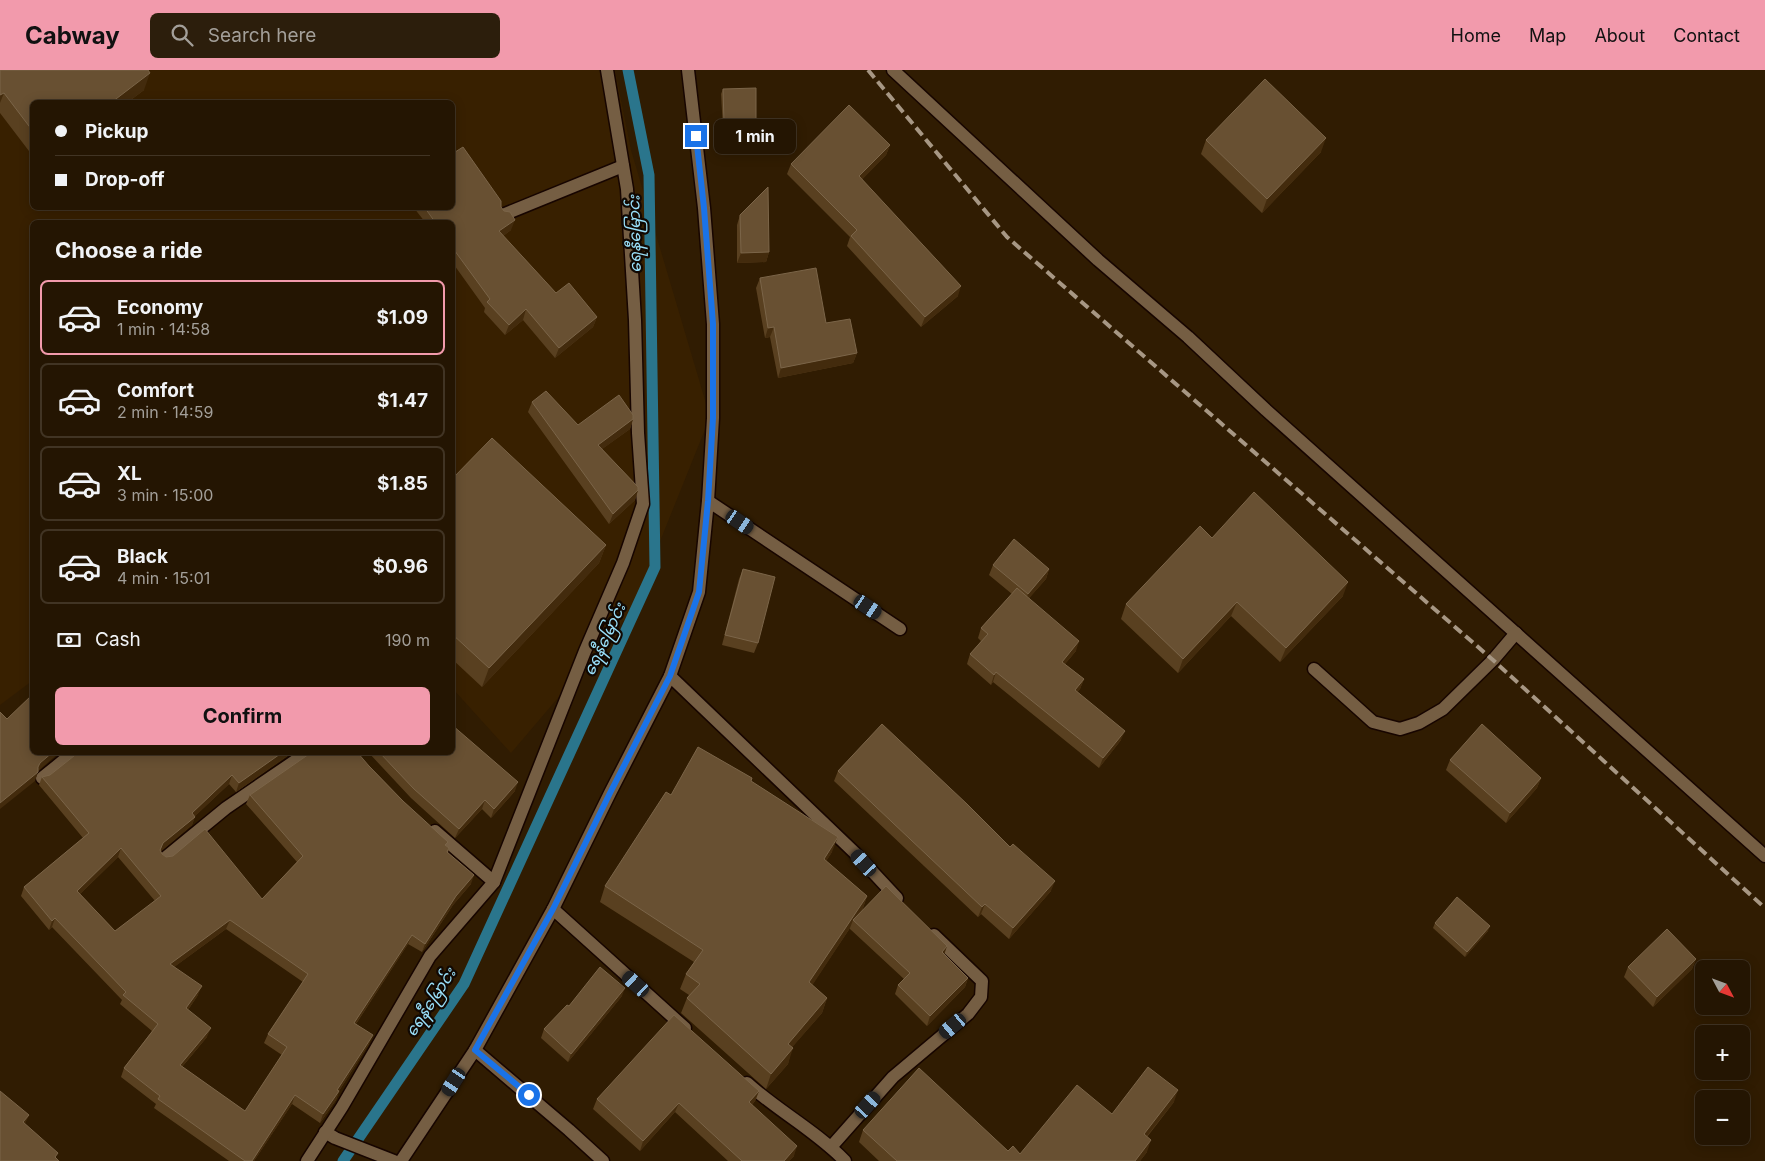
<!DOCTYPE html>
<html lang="en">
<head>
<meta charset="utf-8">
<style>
  :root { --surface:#241502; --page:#2c1e0c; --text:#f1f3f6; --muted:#a39f99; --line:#413424; --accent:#f29aac }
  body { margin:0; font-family:Inter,"Noto Sans Myanmar",sans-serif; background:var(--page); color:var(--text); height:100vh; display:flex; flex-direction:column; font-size:19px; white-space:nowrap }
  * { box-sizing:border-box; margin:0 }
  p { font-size:16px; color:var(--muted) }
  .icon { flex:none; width:28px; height:28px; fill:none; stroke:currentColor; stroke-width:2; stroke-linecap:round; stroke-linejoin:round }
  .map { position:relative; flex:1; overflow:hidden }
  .sheet { position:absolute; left:30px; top:150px; width:425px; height:535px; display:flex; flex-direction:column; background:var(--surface); border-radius:8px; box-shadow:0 2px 12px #0003,0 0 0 1px var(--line) }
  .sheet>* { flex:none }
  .guide { position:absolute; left:30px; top:30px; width:425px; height:110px; border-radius:8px; box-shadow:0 2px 12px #0003,0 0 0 1px var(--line); display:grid; align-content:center; height:110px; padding:0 25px; background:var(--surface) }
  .needle { width:32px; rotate:131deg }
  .buttons { position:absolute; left:1695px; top:890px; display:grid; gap:10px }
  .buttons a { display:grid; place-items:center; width:55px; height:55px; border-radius:8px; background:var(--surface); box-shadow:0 2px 12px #0003,0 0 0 1px var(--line); font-size:25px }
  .end { position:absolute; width:22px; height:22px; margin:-11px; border:6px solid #1a73e8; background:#fff; box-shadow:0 0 0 2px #fff }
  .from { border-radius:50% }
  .bubble { position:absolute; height:35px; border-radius:8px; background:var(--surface); box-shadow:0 2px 12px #0003,0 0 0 1px var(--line); font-size:16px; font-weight:700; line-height:35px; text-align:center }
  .car { position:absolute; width:15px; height:30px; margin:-15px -8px; border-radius:6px; box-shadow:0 0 4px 1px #0007; background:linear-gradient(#222 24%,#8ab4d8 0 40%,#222 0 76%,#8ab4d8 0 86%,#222 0) }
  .guide b { display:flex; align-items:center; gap:18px; height:48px; font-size:19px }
  .guide b+b { border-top:1px solid var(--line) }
  .guide i { width:12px; height:12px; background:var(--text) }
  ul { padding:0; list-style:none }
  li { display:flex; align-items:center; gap:15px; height:75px; margin:0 10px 8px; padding:0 15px; border:2px solid var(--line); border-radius:8px }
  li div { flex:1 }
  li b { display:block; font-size:19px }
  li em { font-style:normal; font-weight:700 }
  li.selected { border-color:var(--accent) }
  li>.icon { width:45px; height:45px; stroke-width:1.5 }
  h2 { padding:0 25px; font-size:22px; line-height:60px }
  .pay { display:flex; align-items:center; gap:12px; height:55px; padding:0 25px; font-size:19px }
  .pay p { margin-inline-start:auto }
  .primary-button { display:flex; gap:10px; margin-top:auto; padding:10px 25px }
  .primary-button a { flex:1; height:58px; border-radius:8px; background:var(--accent); color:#111; font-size:20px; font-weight:700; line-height:58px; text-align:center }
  header { display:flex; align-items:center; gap:30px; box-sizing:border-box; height:70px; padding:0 25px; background:var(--accent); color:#111 }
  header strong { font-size:24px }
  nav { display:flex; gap:28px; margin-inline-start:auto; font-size:18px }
  .search { width:350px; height:45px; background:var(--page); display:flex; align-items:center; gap:12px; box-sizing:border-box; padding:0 18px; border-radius:8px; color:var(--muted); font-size:19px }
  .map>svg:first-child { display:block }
  .built { fill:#382000; fill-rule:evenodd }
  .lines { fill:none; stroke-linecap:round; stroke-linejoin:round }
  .stream { stroke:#2a758c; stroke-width:11 }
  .minor-casing { stroke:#170500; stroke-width:15 }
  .minor { stroke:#755e43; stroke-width:12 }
  .rail { stroke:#a79784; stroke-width:4; stroke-dasharray:10 5; stroke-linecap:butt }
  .wall { fill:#594020; fill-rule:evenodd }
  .shaded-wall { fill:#432b0d }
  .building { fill:#685032; stroke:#7b6549; fill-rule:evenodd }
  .route { stroke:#1a73e8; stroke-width:6 }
  .labels { text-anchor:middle; stroke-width:4.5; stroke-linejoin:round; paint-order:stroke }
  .water-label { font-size:16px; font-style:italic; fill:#9ae0fa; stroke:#110802 }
</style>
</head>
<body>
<header>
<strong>Cabway</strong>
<div class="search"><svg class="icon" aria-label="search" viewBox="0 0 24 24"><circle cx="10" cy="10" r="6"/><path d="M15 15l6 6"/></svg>Search here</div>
<nav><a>Home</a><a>Map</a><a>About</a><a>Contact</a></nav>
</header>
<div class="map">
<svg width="1765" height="1091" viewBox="0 0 1765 1091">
  <rect width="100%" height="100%" fill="#301c02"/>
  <path class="built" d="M 0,0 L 615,0 L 631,80 L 710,347 L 632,541 L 511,683 L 453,619 L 452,152 L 32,152 L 32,611 L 0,635 ZM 32,32 L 452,32 L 452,138 L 32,138 Z"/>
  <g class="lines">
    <path class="stream" d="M 343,1091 L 464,914 L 655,497 L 649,105 L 628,0"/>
    <g class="minor-casing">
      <g id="minor">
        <path d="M 893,0 L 1098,190 L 1188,267 L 1266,340 L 1765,786"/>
        <path d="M 505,144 L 623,96"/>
        <path d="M 708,431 L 900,559"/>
        <path d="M 1314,599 L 1373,652 L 1400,659 L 1419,653 L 1443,639 L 1493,590 L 1516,563"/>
        <path d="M 670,606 L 855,783 L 897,828"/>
        <path d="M 42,708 L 74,682"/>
        <path d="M 435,761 L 494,812"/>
        <path d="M 165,788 L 226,738 L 308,682"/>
        <path d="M 553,839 L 685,958"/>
        <path d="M 475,980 L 569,1060 L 603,1091"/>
        <path d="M 747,1013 C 778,1041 816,1061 845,1091"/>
        <path d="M 325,1062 L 335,1068 L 394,1091"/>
        <path d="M 831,1077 L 893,1007 L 968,944 L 981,927 L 982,911 L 934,865"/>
        <path d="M 307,1091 L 342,1037 L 430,886 L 494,812 L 585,581 L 623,493 L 643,434 L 638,363 L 635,250 L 627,119 L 607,0"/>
        <path d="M 401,1091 L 475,980 L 553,839 L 610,723 L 670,606 L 699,522 L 708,431 L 713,348 L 713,254 L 704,138 L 688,0"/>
      </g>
    </g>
    <use href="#minor" class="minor"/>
    <path class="rail" d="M 868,0 L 1007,167 L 1493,590 L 1765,838"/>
  </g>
  <g class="wall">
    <path d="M 0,0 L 144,20 L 128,32 L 32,32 L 32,85 L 0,43 Z"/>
    <path d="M 723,19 L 755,56 L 723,58 L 721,24 Z"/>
    <path d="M 1206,70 L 1321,82 L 1262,143 L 1201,84 Z"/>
    <path d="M 890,75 L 886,85 L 862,109 L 958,226 L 921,257 L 847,176 L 850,167 L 787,104 L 791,94 Z"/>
    <path d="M 414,138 L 452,138 L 511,160 L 503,166 L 556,223 L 597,247 L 593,257 L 555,288 L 523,250 L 505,265 L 484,242 L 485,238 L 452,192 L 452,152 L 425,152 Z"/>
    <path d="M 740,145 L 769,182 L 766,192 L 737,193 L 737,155 Z"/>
    <path d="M 760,208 L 826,253 L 857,283 L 853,293 L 778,308 L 770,267 L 765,268 L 756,218 Z"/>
    <path d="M 532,332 L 578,355 L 633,349 L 630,359 L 602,379 L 638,420 L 635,430 L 609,454 L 528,342 Z"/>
    <path d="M 452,409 L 606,475 L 599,493 L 482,617 L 452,589 Z"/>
    <path d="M 1212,468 L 1343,526 L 1280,592 L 1231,546 L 1178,603 L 1121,549 L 1126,534 Z"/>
    <path d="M 993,495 L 1049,499 L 1046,509 L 1029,528 L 1076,581 L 1065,594 L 1084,609 L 1080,619 L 1077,622 L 1121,670 L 1099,698 L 993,612 L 991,615 L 967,594 L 970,584 L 981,571 L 978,568 L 981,558 L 1012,524 L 989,505 Z"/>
    <path d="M 743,499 L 758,573 L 754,583 L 722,575 L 739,509 Z"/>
    <path d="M 293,682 L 236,722 L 229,714 L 195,746 L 192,755 L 161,781 L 162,784 L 166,787 L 262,829 L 297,792 L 246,734 L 250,725 L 369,696 L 446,776 L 449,778 L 448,783 L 471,814 L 453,835 L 422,882 L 408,874 L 356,954 L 369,974 L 339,1021 L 336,1030 L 320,1053 L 292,1034 L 254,1091 L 229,1091 L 154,1038 L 156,1034 L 121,1007 L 124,998 L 152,961 L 120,934 L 122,930 L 52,857 L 49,860 L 21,826 L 24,817 L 83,768 L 39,715 L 42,707 ZM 118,787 L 155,831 L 115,861 L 80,824 ZM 226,859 L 303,912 L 268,964 L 264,973 L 282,985 L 245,1041 L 182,997 L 207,967 L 188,940 L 198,925 L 174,897 Z"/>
    <path d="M 368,682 L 452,682 L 515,721 L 491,748 L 482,739 L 455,768 L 411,728 Z"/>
    <path d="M 1450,690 L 1541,708 L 1537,718 L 1506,753 L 1446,700 Z"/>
    <path d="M 838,701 L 1051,821 L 1009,869 L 981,844 L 978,847 L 834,711 Z"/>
    <path d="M 752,708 L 751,711 L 832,782 L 826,791 L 867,826 L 862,841 L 947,876 L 944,884 L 968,908 L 965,917 L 927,956 L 895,924 L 898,915 L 904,909 L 850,859 L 850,858 L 812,915 L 827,928 L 822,943 L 792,977 L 788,994 L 766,1019 L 681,943 L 687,928 L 689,925 L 680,919 L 686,904 L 694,892 L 600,832 L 605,816 L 671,725 Z"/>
    <path d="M 1435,853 L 1488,861 L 1465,887 L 1433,858 Z"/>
    <path d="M 1696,889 L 1692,899 L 1653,937 L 1624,907 L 1628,897 Z"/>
    <path d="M 622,926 L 568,992 L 541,968 L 544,959 L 569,936 Z"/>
    <path d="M 759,1021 L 755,1031 L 752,1035 L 794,1086 L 789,1091 L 728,1091 L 675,1042 L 640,1081 L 593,1039 L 597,1029 Z"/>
    <path d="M 1174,1032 L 1147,1067 L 1147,1082 L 1140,1091 L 879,1091 L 859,1072 L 863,1060 L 1008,1081 L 1020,1084 L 1112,1044 Z"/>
  </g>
  <g class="shaded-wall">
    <path d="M 150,3 L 144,20 L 128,32 L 112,32 Z"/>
    <path d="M 4,23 L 0,33 L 0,25 Z"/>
    <path d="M 756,51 L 755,56 L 723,58 L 724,52 Z"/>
    <path d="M 1326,68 L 1321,82 L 1262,143 L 1267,129 Z"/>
    <path d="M 890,75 L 886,85 L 856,116 L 859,106 Z"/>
    <path d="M 515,150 L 511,160 L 495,172 L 499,161 Z"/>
    <path d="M 769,182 L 766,192 L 737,193 L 741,183 Z"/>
    <path d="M 961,216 L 958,226 L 921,257 L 925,247 Z"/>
    <path d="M 526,239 L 523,250 L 505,265 L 509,255 Z"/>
    <path d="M 597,247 L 593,257 L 555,288 L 559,278 Z"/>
    <path d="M 774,257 L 770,267 L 765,268 L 768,258 Z"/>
    <path d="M 857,283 L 853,293 L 778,308 L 781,298 Z"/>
    <path d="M 633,349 L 630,359 L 594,385 L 598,375 Z"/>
    <path d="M 638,420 L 635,430 L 609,454 L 613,444 Z"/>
    <path d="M 606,475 L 599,493 L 482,617 L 489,598 Z"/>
    <path d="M 1049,499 L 1046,509 L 1024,534 L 1028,524 Z"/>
    <path d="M 1348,512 L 1343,526 L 1280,592 L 1286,578 Z"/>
    <path d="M 1237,532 L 1231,546 L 1178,603 L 1183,589 Z"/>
    <path d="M 1079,571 L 1076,581 L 1059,601 L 1062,592 Z"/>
    <path d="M 996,602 L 993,612 L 991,615 L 994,605 Z"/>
    <path d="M 1084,609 L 1080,619 L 1071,630 L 1075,620 Z"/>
    <path d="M 1125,661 L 1121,670 L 1099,698 L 1103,688 Z"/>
    <path d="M 53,682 L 60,682 L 37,702 L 38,702 L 35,711 L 0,739 L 0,733 L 38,697 L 40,693 Z"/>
    <path d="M 283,682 L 293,682 L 236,722 L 239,713 Z"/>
    <path d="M 232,705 L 229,714 L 189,752 L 192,743 Z"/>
    <path d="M 1541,708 L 1537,718 L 1506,753 L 1510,743 Z"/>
    <path d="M 518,712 L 515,721 L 491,748 L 494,739 Z"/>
    <path d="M 485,730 L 482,739 L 455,768 L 459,759 Z"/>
    <path d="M 195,747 L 192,755 L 160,782 L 163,773 Z"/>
    <path d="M 838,767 L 832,782 L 818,804 L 824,789 Z"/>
    <path d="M 121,778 L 118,787 L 74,830 L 77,821 Z"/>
    <path d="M 474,805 L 471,814 L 453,835 L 422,882 L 425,874 L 456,826 Z"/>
    <path d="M 1055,811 L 1051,821 L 1009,869 L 1013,858 Z"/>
    <path d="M 867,826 L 862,841 L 853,850 L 850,858 L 804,928 L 809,912 Z"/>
    <path d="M 985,834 L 981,844 L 978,847 L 982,837 Z"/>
    <path d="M 55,848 L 52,857 L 49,860 L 52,851 Z"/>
    <path d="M 230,850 L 226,859 L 166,903 L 170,894 Z"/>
    <path d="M 1490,856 L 1488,861 L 1465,887 L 1467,882 Z"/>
    <path d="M 412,865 L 408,874 L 351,961 L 354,953 Z"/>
    <path d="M 947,876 L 944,885 L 942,882 Z"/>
    <path d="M 1696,889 L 1692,899 L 1653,937 L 1657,927 Z"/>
    <path d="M 968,908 L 965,917 L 927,956 L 930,946 Z"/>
    <path d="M 202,916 L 198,925 L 183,947 L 186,938 Z"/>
    <path d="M 625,918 L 622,926 L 568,992 L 571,984 Z"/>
    <path d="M 827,928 L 822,943 L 782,989 L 788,974 Z"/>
    <path d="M 211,958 L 207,967 L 176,1004 L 180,995 Z"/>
    <path d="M 373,965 L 369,974 L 339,1021 L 336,1030 L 320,1053 L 323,1044 L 337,1020 Z"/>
    <path d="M 793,978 L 788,994 L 766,1019 L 771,1004 Z"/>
    <path d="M 1178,1020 L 1174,1032 L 1139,1076 L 1144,1064 Z"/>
    <path d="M 759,1021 L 755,1031 L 746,1042 L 749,1032 Z"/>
    <path d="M 295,1025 L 292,1034 L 254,1091 L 252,1091 Z"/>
    <path d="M 679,1033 L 675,1042 L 640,1081 L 643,1071 Z"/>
    <path d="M 29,1045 L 25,1054 L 23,1052 Z"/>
    <path d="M 1151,1070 L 1147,1082 L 1140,1091 L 1135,1091 Z"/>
    <path d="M 797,1076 L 794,1086 L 789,1091 L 784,1091 Z"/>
  </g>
  <g class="building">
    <path d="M 0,0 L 148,0 L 150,3 L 112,32 L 32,32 L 32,60 L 4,23 L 0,25 Z"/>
    <path d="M 1265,9 L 1326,68 L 1267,129 L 1206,70 Z"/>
    <path d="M 756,18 L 756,51 L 724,52 L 723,19 Z"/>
    <path d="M 849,35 L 890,75 L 859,106 L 961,216 L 925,247 L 851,166 L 857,160 L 791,94 Z"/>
    <path d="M 463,77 L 501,131 L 501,137 L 504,141 L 510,142 L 515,150 L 499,161 L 556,223 L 569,213 L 597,247 L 559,278 L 526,239 L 509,255 L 487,232 L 490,229 L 452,177 L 452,152 L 435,152 L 425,138 L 452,138 L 452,84 Z"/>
    <path d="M 768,117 L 769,182 L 741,183 L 740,145 Z"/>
    <path d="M 816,198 L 826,253 L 850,249 L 857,283 L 781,298 L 774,257 L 768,258 L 760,208 Z"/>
    <path d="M 546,321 L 578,355 L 619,325 L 633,345 L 633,349 L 598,375 L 638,417 L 638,420 L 613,444 L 532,332 Z"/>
    <path d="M 492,368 L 606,475 L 489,598 L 452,564 L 452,409 Z"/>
    <path d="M 1254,422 L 1348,512 L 1286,578 L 1237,532 L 1183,589 L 1126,534 L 1200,456 L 1212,468 Z"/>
    <path d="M 1014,469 L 1049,499 L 1028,524 L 993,495 Z"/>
    <path d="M 743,499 L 775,507 L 758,573 L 725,565 Z"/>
    <path d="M 1017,518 L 1079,571 L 1062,592 L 1084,609 L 1075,620 L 1125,661 L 1103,688 L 996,602 L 994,605 L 970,584 L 988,564 L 981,558 Z"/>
    <path d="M 32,625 L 32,682 L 53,682 L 40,693 L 38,697 L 38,702 L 0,733 L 0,642 L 7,649 Z"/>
    <path d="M 882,654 L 967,734 L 1010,777 L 1013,774 L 1055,811 L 1013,858 L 985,834 L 982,837 L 838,701 Z"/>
    <path d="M 1482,654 L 1541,708 L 1510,743 L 1450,690 Z"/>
    <path d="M 452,655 L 518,712 L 494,739 L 485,730 L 459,759 L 414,719 L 379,682 L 452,682 Z"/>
    <path d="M 698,677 L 752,708 L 751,711 L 838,767 L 824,789 L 867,826 L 809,912 L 827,928 L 788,974 L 793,978 L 771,1004 L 687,928 L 700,914 L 686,904 L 703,880 L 605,816 L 666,722 L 671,725 Z"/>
    <path d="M 79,682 L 283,682 L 239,713 L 232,705 L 192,743 L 195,747 L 163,773 L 160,780 L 162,784 L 166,787 L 173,786 L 205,759 L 262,829 L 303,786 L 250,725 L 312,682 L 357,682 L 369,696 L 403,731 L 448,772 L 445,775 L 449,778 L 447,782 L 474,805 L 456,826 L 425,874 L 412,865 L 354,953 L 373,965 L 337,1020 L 339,1021 L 323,1044 L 295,1025 L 252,1091 L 245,1091 L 158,1029 L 160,1026 L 124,998 L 158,954 L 123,925 L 126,922 L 55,848 L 52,851 L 24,817 L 89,763 L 42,707 L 50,705 ZM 121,778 L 161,826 L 115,861 L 77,821 ZM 230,850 L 308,904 L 268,964 L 287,977 L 245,1041 L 180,995 L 211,958 L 186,938 L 202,916 L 170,894 Z"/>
    <path d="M 886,816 L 947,876 L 942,882 L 968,908 L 930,946 L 898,915 L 910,903 L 853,850 Z"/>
    <path d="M 1457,827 L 1490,856 L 1467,882 L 1435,853 Z"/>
    <path d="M 1667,859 L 1696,889 L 1657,927 L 1628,897 Z"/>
    <path d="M 600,897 L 625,918 L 571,984 L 544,959 L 567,935 L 569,936 Z"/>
    <path d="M 674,945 L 759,1021 L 749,1032 L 797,1076 L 784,1091 L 742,1091 L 679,1033 L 643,1071 L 597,1029 Z"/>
    <path d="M 1148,997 L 1178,1020 L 1144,1064 L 1151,1070 L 1135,1091 L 897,1091 L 863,1060 L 919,998 L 1008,1081 L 1013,1076 L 1020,1084 L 1077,1015 L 1112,1044 Z"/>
    <path d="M 0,1021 L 29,1045 L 23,1052 L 58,1083 L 55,1087 L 59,1091 L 0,1091 Z"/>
  </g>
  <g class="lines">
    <path class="route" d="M 529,1025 L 475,980 L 553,839 L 610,723 L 670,606 L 699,522 L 708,431 L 713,348 L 713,254 L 704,138 L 696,66"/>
  </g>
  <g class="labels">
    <g class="water-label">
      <text transform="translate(634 164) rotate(-91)" y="6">ရေနီမြောင်း</text>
      <text transform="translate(604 569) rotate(-65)" y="6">ရေနီမြောင်း</text>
      <text transform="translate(430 932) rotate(-57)" y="6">ရေနီမြောင်း</text>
    </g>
  </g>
</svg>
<div class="buttons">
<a><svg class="needle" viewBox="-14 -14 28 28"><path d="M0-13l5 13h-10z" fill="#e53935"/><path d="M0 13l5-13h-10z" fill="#a39f99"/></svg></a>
<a>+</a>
<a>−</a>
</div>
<i class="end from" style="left:529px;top:1025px"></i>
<i class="end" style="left:696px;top:66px"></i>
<div class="bubble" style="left:714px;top:49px;width:82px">1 min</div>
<i class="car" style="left:740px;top:452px;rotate:124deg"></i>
<i class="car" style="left:868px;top:537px;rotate:124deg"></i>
<i class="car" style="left:864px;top:793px;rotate:318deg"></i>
<i class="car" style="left:636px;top:914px;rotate:312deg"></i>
<i class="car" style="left:953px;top:956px;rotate:230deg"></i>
<i class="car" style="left:454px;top:1012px;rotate:213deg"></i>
<i class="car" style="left:868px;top:1035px;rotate:42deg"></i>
<div class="guide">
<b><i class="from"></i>Pickup</b>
<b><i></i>Drop-off</b>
</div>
<section class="sheet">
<h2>Choose a ride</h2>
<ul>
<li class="selected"><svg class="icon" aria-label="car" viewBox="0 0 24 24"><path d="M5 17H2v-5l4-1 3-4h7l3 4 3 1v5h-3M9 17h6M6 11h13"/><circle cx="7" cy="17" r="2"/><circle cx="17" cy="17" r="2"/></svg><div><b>Economy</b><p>1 min · 14:58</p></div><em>$1.09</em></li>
<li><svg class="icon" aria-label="car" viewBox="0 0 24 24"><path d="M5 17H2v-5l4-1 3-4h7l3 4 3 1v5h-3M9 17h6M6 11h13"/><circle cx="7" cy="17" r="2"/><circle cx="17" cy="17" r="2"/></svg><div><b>Comfort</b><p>2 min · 14:59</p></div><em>$1.47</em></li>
<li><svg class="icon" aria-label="car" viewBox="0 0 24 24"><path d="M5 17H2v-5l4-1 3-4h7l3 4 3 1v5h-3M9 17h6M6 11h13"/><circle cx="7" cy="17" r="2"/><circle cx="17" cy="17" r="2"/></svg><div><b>XL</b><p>3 min · 15:00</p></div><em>$1.85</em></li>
<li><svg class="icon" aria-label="car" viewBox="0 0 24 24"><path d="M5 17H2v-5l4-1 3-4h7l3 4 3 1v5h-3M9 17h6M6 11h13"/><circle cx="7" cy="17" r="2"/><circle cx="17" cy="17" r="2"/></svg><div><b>Black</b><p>4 min · 15:01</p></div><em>$0.96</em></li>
</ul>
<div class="pay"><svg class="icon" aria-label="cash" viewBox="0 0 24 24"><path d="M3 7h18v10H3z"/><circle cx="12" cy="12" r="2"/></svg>Cash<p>190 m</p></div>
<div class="primary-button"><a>Confirm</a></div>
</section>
</div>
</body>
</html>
